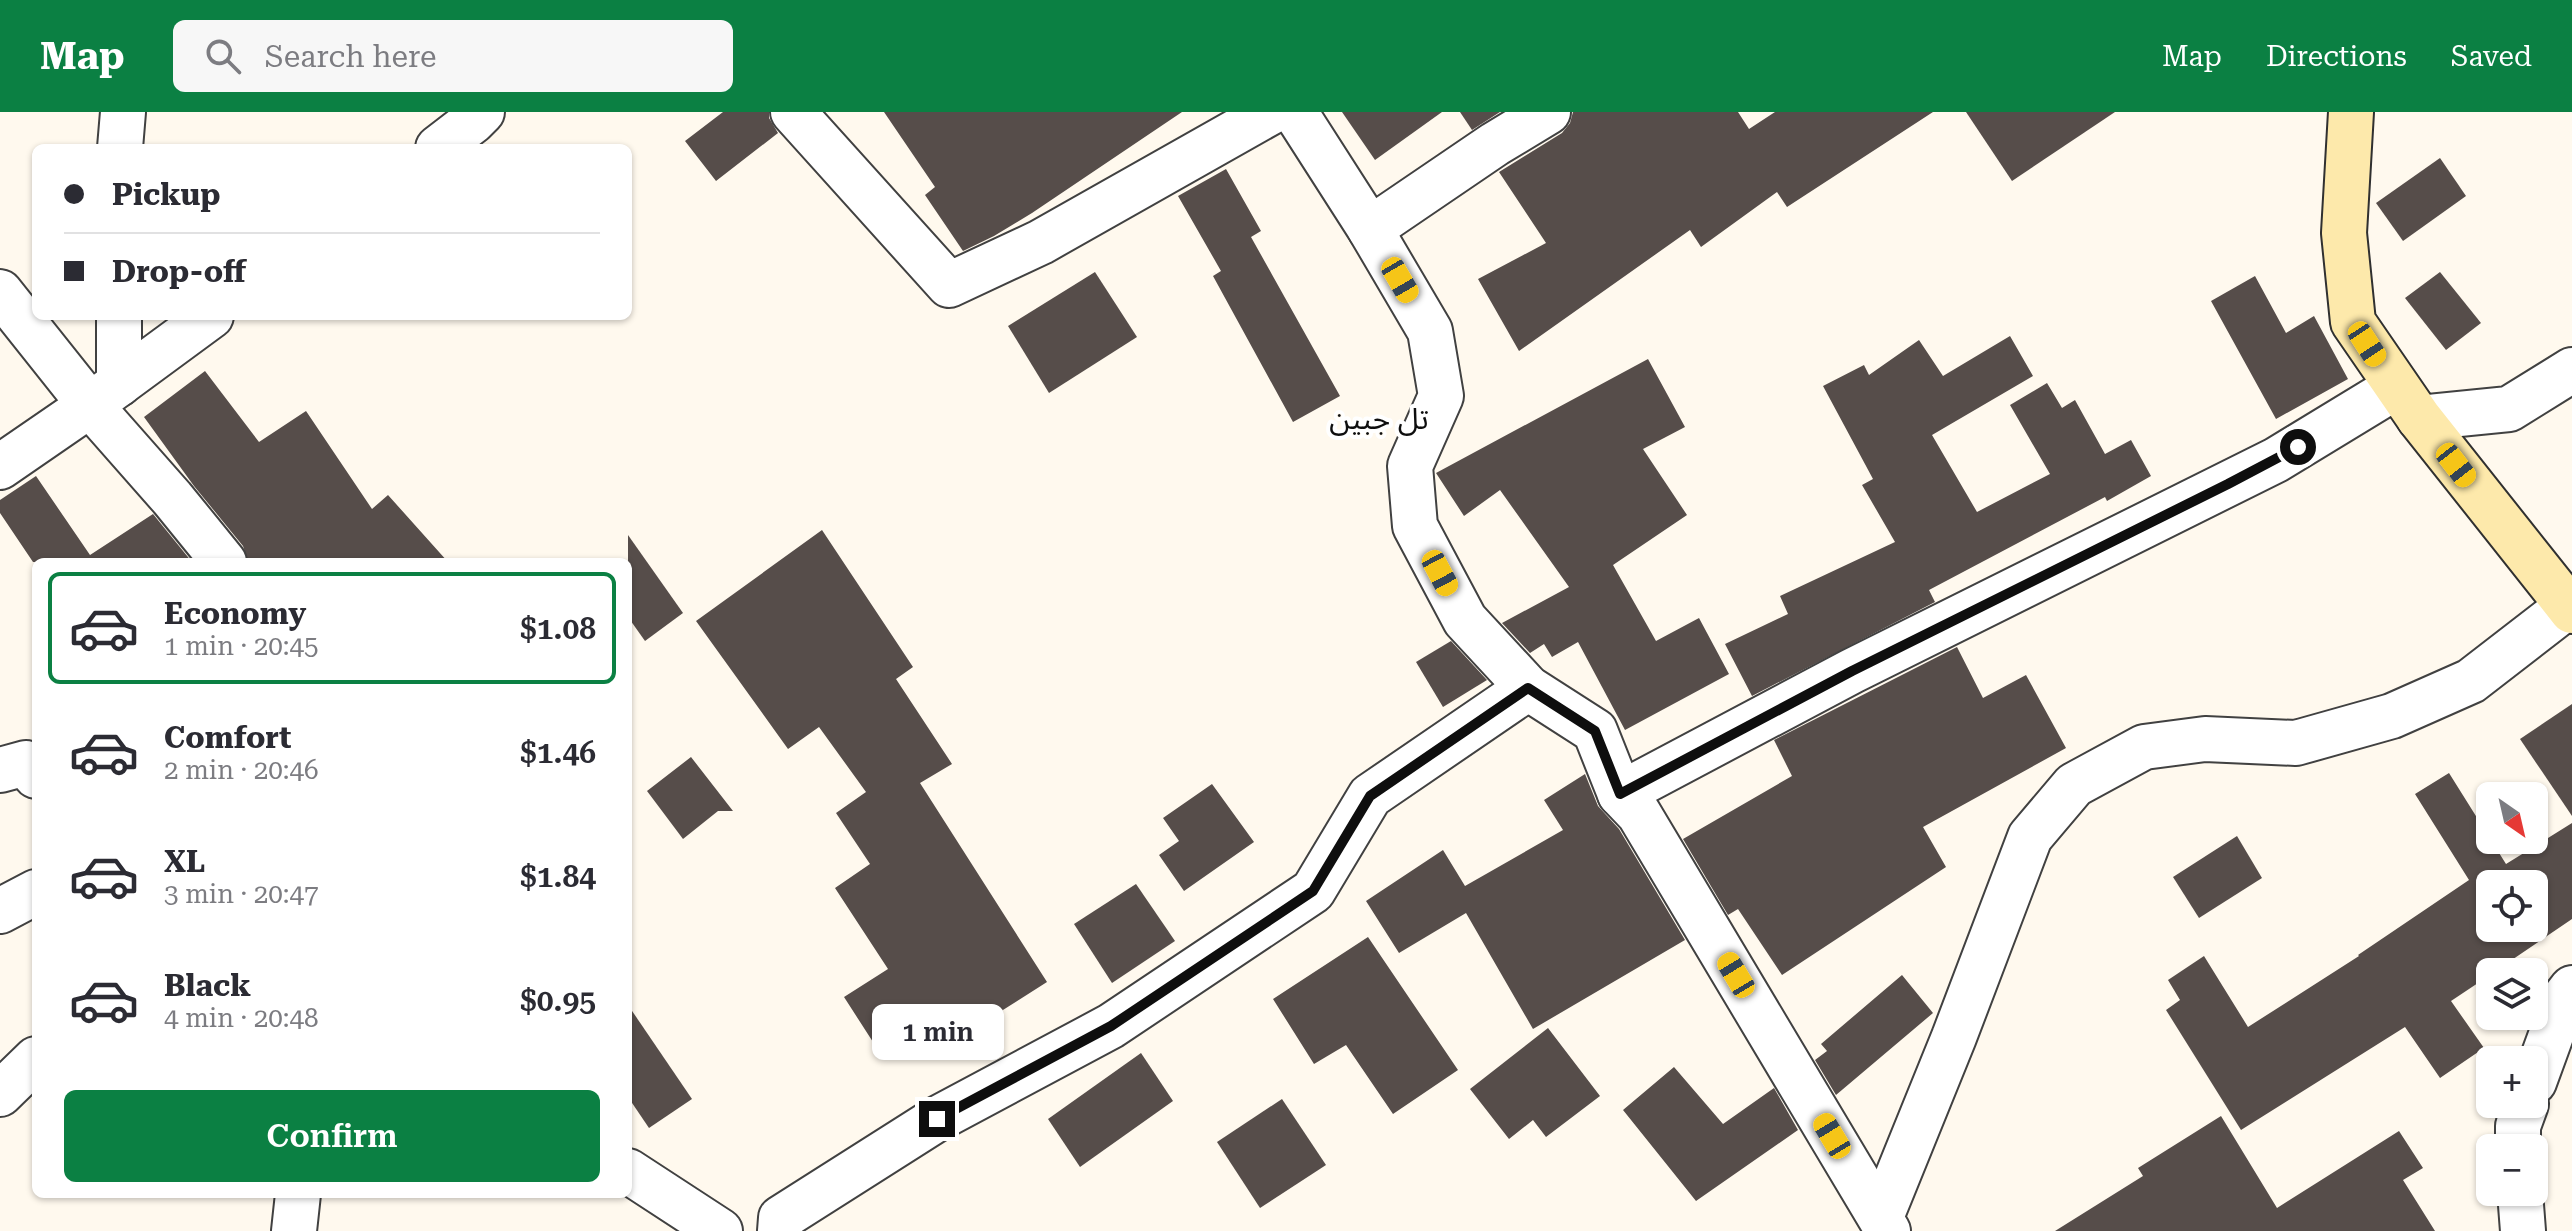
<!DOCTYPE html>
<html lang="en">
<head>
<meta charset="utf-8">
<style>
  :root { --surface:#fff; --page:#f7f7f7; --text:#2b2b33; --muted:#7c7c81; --line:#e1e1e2; --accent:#0b8043 }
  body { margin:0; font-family:"Roboto Serif","Noto Sans Arabic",serif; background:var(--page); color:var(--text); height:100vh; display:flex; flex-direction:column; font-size:30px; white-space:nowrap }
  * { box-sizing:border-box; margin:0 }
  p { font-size:26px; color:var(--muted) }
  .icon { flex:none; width:44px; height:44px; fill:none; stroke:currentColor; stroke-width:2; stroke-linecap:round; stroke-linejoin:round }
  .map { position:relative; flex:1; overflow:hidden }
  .details { position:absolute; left:32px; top:446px; width:600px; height:640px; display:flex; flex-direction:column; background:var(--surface); border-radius:12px; box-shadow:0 2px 6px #0004 }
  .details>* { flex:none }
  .hud { position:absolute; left:32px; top:32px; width:600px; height:176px; border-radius:12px; box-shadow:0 2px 6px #0004; display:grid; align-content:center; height:176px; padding:0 32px; background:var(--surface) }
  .needle { width:52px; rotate:146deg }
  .buttons { position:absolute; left:2476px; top:670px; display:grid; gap:16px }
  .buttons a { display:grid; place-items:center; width:72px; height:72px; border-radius:12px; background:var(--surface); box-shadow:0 2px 6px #0004; font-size:40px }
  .end { position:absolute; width:36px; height:36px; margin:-18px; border:10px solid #0e0e0e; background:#fff; box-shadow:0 0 0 4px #fff }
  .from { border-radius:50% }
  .bubble { position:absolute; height:56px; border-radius:12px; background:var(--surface); box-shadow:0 2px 6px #0004; font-size:26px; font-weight:600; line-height:56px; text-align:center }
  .car { position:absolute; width:24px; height:48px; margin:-24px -12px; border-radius:10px; box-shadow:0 0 6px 2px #0007; background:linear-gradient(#f5c518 24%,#345 0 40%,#f5c518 0 76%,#345 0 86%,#f5c518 0) }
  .hud b { display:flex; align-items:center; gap:28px; height:76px; font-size:30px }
  .hud b+b { border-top:2px solid var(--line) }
  .hud i { width:20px; height:20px; background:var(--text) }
  ul { padding:14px 0 0; list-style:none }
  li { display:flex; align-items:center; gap:24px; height:112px; margin:0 16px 12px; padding:0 16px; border:4px solid transparent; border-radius:12px }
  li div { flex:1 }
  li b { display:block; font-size:30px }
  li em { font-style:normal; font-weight:600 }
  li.current { border-color:var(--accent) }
  li>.icon { width:72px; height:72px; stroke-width:1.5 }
  .cta { display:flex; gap:16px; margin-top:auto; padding:16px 32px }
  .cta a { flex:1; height:92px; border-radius:12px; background:var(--accent); color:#fff; font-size:32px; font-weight:600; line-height:92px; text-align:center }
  header { display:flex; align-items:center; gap:48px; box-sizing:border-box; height:112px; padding:0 40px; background:var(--accent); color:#fff }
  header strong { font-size:38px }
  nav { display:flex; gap:44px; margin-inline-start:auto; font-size:28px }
  .search { width:560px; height:72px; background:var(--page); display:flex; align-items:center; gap:20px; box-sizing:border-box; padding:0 28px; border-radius:12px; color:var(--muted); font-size:30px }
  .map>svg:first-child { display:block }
  .building { fill:#564d4a; fill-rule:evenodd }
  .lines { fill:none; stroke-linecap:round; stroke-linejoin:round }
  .street-casing { stroke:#414141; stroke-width:48 }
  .secondary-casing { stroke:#303030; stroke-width:48 }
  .street { stroke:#fff; stroke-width:44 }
  .secondary { stroke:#fde9ab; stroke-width:44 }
  .route { stroke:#0e0e0e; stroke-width:10 }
  .labels { text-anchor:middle; stroke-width:8; stroke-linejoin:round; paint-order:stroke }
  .quarter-label { font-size:30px; fill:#0e0e0e; stroke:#fff }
</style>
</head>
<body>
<header>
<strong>Map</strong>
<div class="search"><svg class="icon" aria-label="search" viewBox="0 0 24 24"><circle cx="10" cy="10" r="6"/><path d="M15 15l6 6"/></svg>Search here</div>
<nav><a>Map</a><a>Directions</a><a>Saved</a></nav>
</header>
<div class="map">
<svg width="2572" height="1119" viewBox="0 0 2572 1119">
  <rect width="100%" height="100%" fill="#fff9ee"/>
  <g class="building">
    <path d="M 723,0 L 769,0 L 769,6 L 778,21 L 716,69 L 685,29 Z"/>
    <path d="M 884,0 L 1182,0 L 1032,101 L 994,124 L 963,139 L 925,83 L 935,75 Z"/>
    <path d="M 1342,0 L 1442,0 L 1375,48 Z"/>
    <path d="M 1460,0 L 1500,0 L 1472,18 Z"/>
    <path d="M 1573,0 L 1738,0 L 1749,17 L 1775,0 L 1933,0 L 1787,95 L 1777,80 L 1701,135 L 1690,118 L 1519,239 L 1478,167 L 1546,131 L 1499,60 L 1562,21 L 1570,11 Z"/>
    <path d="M 1966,0 L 2115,0 L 2012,69 Z"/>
    <path d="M 2440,46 L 2466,84 L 2403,129 L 2376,91 Z"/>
    <path d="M 1226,57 L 1261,119 L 1251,125 L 1340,284 L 1293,310 L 1213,164 L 1221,159 L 1178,84 Z"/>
    <path d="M 1095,160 L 1137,225 L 1049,281 L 1008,214 Z"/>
    <path d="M 2440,160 L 2481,211 L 2446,238 L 2405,186 Z"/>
    <path d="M 2255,164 L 2286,221 L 2314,204 L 2348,267 L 2276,307 L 2211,189 Z"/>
    <path d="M 2010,224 L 2033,264 L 1932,323 L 1977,400 L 2050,362 L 2010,293 L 2047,271 L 2062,296 L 2075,288 L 2105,342 L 2131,328 L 2151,364 L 2107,389 L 2105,385 L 1929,478 L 1935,490 L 1752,584 L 1725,532 L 1788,502 L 1780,484 L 1895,430 L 1862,373 L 1873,367 L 1823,274 L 1864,253 L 1869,263 L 1919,228 L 1943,264 Z"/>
    <path d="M 1648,247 L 1685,315 L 1643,337 L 1687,403 L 1613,453 L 1656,529 L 1699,506 L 1729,562 L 1625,618 L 1578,530 L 1552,545 L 1544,532 L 1530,541 L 1502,511 L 1569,475 L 1500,378 L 1464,404 L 1436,361 Z"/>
    <path d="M 205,259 L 259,330 L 306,299 L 372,397 L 388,383 L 448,450 L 248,450 L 243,434 L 194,374 L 144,305 Z"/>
    <path d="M 36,364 L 90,443 L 153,402 L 192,450 L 33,450 L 0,401 L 0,388 Z"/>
    <path d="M 822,418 L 913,555 L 896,567 L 952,652 L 920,671 L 1047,870 L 954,929 L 931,893 L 873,930 L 844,885 L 888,857 L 835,776 L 870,752 L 836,701 L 866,680 L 819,615 L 788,637 L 696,509 Z"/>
    <path d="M 628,423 L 683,501 L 645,529 L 628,505 Z"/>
    <path d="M 1451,529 L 1487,568 L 1443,595 L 1416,550 Z"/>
    <path d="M 1957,535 L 1983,586 L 2026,563 L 2066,636 L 1923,715 L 1946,755 L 1782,863 L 1738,797 L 1728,803 L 1683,727 L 1792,664 L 1774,628 Z"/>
    <path d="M 2572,592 L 2572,704 L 2520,627 Z"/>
    <path d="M 691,645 L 733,699 L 718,699 L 683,727 L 647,679 Z"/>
    <path d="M 2449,661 L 2506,752 L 2572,711 L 2572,807 L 2494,860 L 2490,860 L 2490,863 L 2451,889 L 2484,936 L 2440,966 L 2405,915 L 2241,1018 L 2166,898 L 2180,888 L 2168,868 L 2204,844 L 2248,915 L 2359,844 L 2358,843 L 2469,768 L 2415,682 ZM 2490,772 L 2534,772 L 2534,816 L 2490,816 Z"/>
    <path d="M 1585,662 L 1598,694 L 1619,717 L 1685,828 L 1533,917 L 1466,801 L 1399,841 L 1366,789 L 1443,738 L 1465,774 L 1563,718 L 1544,688 Z"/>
    <path d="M 1212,672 L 1254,730 L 1184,779 L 1159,743 L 1179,729 L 1163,706 Z"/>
    <path d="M 2237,724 L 2262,766 L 2199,806 L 2173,765 Z"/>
    <path d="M 1136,772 L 1175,829 L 1112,871 L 1074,812 Z"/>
    <path d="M 1368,825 L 1458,958 L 1393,1002 L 1346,933 L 1314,952 L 1273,887 Z"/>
    <path d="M 1902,863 L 1933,901 L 1836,983 L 1815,948 L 1827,939 L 1821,932 Z"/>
    <path d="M 628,893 L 692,987 L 649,1016 L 628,985 Z"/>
    <path d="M 1548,916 L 1600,984 L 1546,1025 L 1533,1008 L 1509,1027 L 1470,977 Z"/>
    <path d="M 1141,941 L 1173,989 L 1080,1055 L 1048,1007 Z"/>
    <path d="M 1674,955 L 1723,1012 L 1774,976 L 1798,1018 L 1696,1089 L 1623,998 Z"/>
    <path d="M 1282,987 L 1326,1053 L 1260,1096 L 1217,1030 Z"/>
    <path d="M 2221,1004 L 2277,1096 L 2399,1019 L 2423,1056 L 2403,1068 L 2435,1119 L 2055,1119 L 2143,1064 L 2138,1056 Z"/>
  </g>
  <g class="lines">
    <g class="street-casing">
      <g id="street">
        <path d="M 793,0 L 949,173 L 1041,130 L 1271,0"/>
        <path d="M 1295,0 L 1370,117 L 1430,219 L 1441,284 L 1410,354 L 1415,414 L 1465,508 L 1528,576 L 1595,619 L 1620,682 L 1639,702 L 1888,1119"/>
        <path d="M 120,36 L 123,0"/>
        <path d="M 438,36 L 473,9 L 482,0"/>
        <path d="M 1370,117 L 1495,32 L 1548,0"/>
        <path d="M 0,180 L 90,293 L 172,386 L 224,450"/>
        <path d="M 119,272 L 119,204"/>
        <path d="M 2419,306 L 2509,297 L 2572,258"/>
        <path d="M 0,355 L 90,293 L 211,204"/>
        <path d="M 0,658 L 26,651 L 36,664"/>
        <path d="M 1620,682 L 1852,559 L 2276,348 L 2396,275"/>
        <path d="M 0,799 L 36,780"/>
        <path d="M 2534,970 L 2565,885 L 2572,876"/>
        <path d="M 0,982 L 36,947"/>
        <path d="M 2518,1036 L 2518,1014 L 2526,992"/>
        <path d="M 628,1059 L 720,1119"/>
        <path d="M 2520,1080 L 2523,1119"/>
        <path d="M 1881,1105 L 1954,925 L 2030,725 L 2074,673 L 2144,635 L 2205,627 L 2296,631 L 2392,604 L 2471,569 L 2568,494"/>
        <path d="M 294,1119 L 298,1082"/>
        <path d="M 780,1119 L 781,1106 L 937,1007 L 1111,914 L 1313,779 L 1370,684 L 1528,576"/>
      </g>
    </g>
    <g class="secondary-casing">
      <path id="secondary" d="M 2351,0 L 2344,121 L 2353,210 L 2419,306 L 2572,499"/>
    </g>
    <use href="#street" class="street"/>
    <use href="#secondary" class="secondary"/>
  </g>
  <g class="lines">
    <path class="route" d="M 937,1007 L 1111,914 L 1313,779 L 1370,684 L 1528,576 L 1595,619 L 1620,682 L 1852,559 L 2228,372 L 2298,335"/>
  </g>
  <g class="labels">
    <g class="quarter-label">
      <text x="1379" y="317">تل جبين</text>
    </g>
  </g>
</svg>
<div class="buttons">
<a><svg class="needle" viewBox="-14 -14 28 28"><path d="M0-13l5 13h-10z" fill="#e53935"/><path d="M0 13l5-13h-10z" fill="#7c7c81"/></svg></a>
<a><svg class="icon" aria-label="locate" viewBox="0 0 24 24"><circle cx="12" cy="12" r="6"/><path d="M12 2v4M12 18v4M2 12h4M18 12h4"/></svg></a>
<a><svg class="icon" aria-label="layers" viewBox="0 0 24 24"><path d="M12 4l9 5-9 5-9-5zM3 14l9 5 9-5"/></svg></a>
<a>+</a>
<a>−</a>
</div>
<i class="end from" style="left:2298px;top:335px"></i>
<i class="end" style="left:937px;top:1007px"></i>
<div class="bubble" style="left:872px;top:892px;width:132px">1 min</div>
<i class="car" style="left:1400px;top:168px;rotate:150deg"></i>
<i class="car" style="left:2367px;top:232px;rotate:147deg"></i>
<i class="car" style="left:2456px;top:353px;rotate:142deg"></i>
<i class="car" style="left:1440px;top:461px;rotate:152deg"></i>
<i class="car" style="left:1736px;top:863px;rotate:329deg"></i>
<i class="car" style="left:1832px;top:1024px;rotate:329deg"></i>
<div class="hud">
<b><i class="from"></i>Pickup</b>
<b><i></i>Drop-off</b>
</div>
<section class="details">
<ul>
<li class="current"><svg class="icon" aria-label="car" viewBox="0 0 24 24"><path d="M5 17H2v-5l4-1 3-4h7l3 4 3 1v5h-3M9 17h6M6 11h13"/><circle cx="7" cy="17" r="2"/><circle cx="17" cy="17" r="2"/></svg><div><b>Economy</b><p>1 min · 20:45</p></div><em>$1.08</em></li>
<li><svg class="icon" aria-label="car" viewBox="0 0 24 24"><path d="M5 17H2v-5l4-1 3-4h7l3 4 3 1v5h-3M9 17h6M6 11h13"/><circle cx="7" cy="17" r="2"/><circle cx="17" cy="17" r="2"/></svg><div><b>Comfort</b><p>2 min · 20:46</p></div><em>$1.46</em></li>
<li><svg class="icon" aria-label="car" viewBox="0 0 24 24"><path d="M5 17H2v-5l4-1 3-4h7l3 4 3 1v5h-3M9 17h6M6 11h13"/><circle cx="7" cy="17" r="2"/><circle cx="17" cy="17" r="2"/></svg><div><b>XL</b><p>3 min · 20:47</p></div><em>$1.84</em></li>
<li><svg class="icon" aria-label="car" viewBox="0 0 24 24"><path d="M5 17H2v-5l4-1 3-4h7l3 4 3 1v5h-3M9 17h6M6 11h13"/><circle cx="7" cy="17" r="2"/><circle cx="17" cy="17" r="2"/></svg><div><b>Black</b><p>4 min · 20:48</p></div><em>$0.95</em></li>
</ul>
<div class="cta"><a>Confirm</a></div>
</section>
</div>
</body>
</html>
